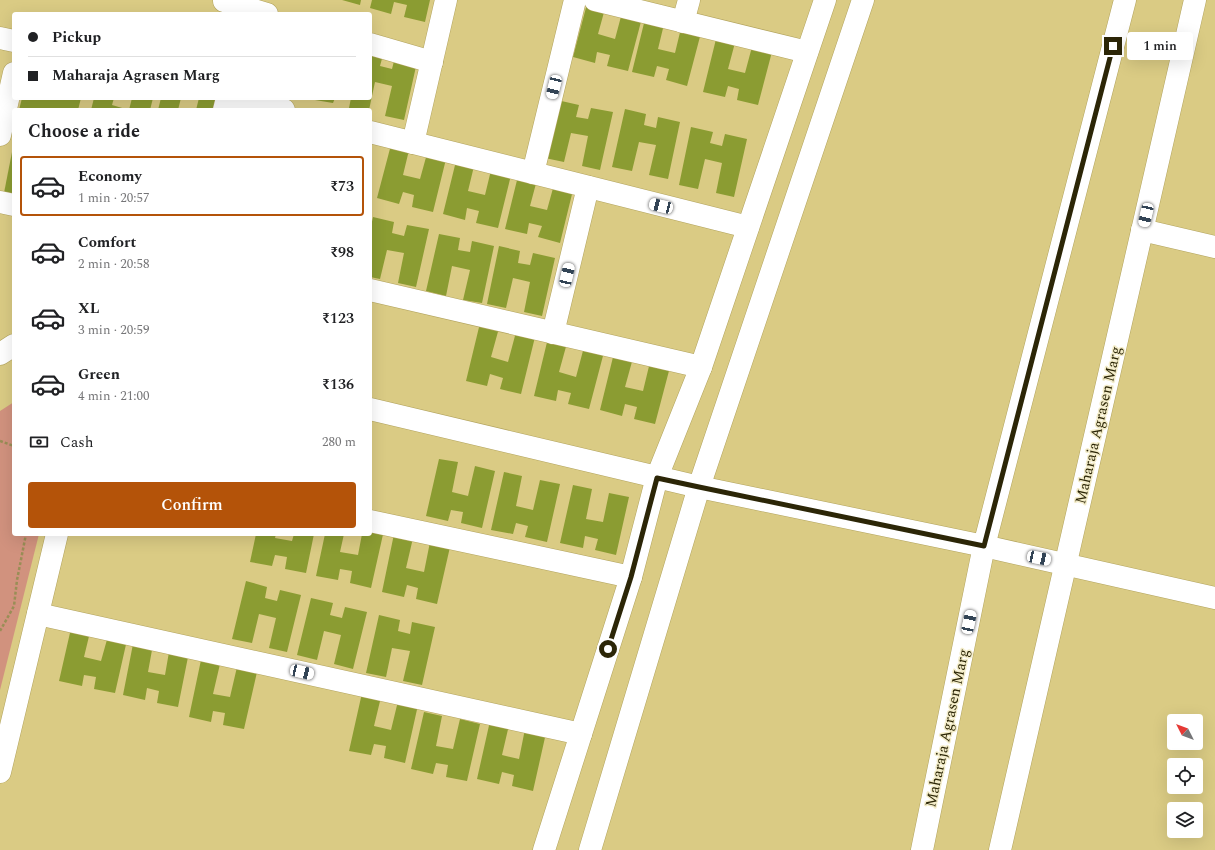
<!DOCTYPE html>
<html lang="en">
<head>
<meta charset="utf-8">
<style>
  :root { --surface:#fff; --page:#f2f2f2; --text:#202124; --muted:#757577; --line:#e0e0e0; --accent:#b45309 }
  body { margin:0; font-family:Spectral,serif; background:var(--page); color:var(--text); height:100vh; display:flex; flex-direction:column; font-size:15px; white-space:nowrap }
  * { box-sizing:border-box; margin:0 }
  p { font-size:13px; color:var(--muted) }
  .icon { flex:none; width:22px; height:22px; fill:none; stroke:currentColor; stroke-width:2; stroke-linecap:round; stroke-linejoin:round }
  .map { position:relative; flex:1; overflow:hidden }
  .drawer { position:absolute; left:12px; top:108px; width:360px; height:428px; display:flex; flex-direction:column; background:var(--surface); border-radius:4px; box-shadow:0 4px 16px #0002 }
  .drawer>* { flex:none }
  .hud { position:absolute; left:12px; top:12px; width:360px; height:88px; border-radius:4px; box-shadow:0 4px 16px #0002; display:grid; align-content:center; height:88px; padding:0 16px; background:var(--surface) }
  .needle { width:26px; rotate:312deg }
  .tools { position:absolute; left:1167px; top:714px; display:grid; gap:8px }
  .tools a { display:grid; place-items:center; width:36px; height:36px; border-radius:4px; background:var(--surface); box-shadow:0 4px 16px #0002; font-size:20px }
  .end { position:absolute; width:18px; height:18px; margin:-9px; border:5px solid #2c2607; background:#fff; box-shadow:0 0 0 2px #fff }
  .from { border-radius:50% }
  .bubble { position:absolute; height:28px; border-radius:4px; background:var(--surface); box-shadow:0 4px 16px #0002; font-size:13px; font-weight:600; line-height:28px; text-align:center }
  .car { position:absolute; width:12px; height:24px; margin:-12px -6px; border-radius:5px; box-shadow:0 0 3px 1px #0007; background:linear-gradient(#fff 24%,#345 0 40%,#fff 0 76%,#345 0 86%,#fff 0) }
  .hud b { display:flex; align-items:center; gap:14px; height:38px; font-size:15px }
  .hud b+b { border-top:1px solid var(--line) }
  .hud i { width:10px; height:10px; background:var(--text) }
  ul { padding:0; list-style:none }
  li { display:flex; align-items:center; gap:12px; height:60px; margin:0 8px 6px; padding:0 8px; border:2px solid transparent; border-radius:4px }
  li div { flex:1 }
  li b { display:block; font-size:15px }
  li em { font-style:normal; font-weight:600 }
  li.current { border-color:var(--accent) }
  li>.icon { width:36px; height:36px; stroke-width:1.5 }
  h2 { padding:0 16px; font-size:18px; line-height:48px }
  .pay { display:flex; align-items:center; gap:10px; height:44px; padding:0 16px; font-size:15px }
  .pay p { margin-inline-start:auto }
  .action { display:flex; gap:8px; margin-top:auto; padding:8px 16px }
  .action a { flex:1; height:46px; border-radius:4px; background:var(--accent); color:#fff; font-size:16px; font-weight:600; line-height:46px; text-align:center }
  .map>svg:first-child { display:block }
  .green { fill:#d1927e }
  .building { fill:#8b9c32 }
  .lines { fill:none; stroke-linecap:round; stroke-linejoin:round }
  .minor-casing { stroke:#b2a35d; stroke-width:23 }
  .path { stroke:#998e56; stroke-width:2.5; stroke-dasharray:3 2; stroke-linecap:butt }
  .minor { stroke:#fff; stroke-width:22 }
  .route { stroke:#2c2607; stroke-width:5 }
  .labels { text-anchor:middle; stroke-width:3; stroke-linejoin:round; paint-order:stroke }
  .street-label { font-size:15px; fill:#2c2607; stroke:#f3ecc9 }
</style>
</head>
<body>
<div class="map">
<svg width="1215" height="850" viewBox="0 0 1215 850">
  <rect width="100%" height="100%" fill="#dacb84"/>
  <path class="green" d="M 14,402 L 14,534 L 39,534 L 0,690 L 0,411 Z"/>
  <g class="building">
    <path d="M 342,0 L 361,0 L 360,5 Z"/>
    <path d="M 372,0 L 430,0 L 425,22 L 404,17 L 407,5 L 394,2 L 391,14 L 370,8 Z"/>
    <path d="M 588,0 L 606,5 L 598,34 L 615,39 L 623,9 L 643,14 L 628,71 L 607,66 L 610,55 L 597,52 L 595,63 L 573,57 Z"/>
    <path d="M 646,15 L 665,20 L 658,49 L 675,53 L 682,24 L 702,29 L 687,86 L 666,80 L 669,69 L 657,66 L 654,77 L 632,72 Z"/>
    <path d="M 717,35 L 736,39 L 728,69 L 745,73 L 753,43 L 773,48 L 758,105 L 737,100 L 739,89 L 728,86 L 725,97 L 703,92 Z"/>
    <path d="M 370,52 L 383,55 L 380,66 L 392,69 L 395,57 L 417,62 L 404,120 L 385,116 L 392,86 L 375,82 L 369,110 L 360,110 L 349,108 L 351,98 L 370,98 Z"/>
    <path d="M 22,98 L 81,98 L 78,110 L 52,110 L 43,108 L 43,110 L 19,110 Z"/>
    <path d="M 94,98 L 114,98 L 112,105 L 129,110 L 91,110 Z"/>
    <path d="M 132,98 L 153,98 L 150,110 L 129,110 Z"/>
    <path d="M 161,98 L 181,98 L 178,110 L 158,110 Z"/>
    <path d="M 199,98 L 218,98 L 217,110 L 196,110 Z"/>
    <path d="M 315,98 L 335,98 L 333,103 L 315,100 Z"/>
    <path d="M 557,100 L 579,105 L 576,117 L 588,119 L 591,108 L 613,112 L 600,170 L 582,166 L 588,136 L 571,133 L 564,162 L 545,158 Z"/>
    <path d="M 625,109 L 646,114 L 644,125 L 656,128 L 658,117 L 680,122 L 668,179 L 649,175 L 656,145 L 639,142 L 632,171 L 612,167 Z"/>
    <path d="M 691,127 L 713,132 L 710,143 L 722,146 L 725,134 L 747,139 L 734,197 L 716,193 L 722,163 L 705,159 L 698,189 L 679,185 Z"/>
    <path d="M 392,141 L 410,146 L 403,175 L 420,179 L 428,150 L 447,155 L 433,212 L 412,207 L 414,195 L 403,192 L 399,204 L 377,198 Z"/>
    <path d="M 13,147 L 14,147 L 14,201 L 3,198 Z"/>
    <path d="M 457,157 L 475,162 L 468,191 L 485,195 L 492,166 L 512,171 L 498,228 L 476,223 L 479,211 L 467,208 L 465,220 L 443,214 Z"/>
    <path d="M 519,172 L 538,176 L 530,206 L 547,210 L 555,181 L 574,186 L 560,243 L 538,237 L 542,226 L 529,223 L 527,234 L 505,229 Z"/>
    <path d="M 373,217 L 394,222 L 392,233 L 404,236 L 407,225 L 429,229 L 416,287 L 398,283 L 404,253 L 387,250 L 380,279 L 370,277 L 370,231 Z"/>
    <path d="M 439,234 L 460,238 L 458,250 L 470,252 L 472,241 L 494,246 L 482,303 L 463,300 L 470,270 L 452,266 L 446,296 L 426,291 Z"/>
    <path d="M 499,246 L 520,251 L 518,263 L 530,265 L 533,253 L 555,258 L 542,316 L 524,312 L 530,282 L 513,278 L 506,308 L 487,304 Z"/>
    <path d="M 480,323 L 499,328 L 491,357 L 508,362 L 516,332 L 535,337 L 521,394 L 500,389 L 503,378 L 490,374 L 487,386 L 466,381 Z"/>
    <path d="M 548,338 L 567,343 L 559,372 L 576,377 L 584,347 L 604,352 L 589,409 L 568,404 L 571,393 L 558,390 L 556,401 L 534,396 Z"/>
    <path d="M 614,353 L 633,358 L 625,387 L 643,391 L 650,362 L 670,367 L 655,424 L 634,419 L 637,407 L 625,404 L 622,416 L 600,410 Z"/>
    <path d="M 439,459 L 458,462 L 452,492 L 468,496 L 475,466 L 495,471 L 482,528 L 461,523 L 463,512 L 451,510 L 448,521 L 426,516 Z"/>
    <path d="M 504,472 L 522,476 L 516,506 L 533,510 L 540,480 L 560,484 L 547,542 L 525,537 L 528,526 L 516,523 L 513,534 L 491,530 Z"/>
    <path d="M 573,485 L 592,489 L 586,519 L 603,522 L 609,493 L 629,497 L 616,555 L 595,550 L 598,539 L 585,536 L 583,548 L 560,543 Z"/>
    <path d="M 370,527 L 384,530 L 371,588 L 350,583 L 352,571 L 340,569 L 338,580 L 316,576 L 325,534 L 344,534 L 340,552 L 358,555 L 362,534 L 370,534 Z"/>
    <path d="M 256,534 L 276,534 L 275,538 L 292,541 L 294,534 L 314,534 L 306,573 L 285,569 L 287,557 L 275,555 L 272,566 L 250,562 Z"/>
    <path d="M 394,534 L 413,538 L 406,568 L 424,572 L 430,542 L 450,547 L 437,604 L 416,599 L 418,588 L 407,585 L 404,597 L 382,592 Z"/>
    <path d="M 246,581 L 267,587 L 265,598 L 277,601 L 280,590 L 301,595 L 287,652 L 269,648 L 276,618 L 259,614 L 252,643 L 232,639 Z"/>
    <path d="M 311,598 L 333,603 L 330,615 L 342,618 L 345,607 L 367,612 L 353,669 L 334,664 L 341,635 L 324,631 L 317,660 L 297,655 Z"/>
    <path d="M 379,615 L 400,620 L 398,631 L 410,634 L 412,622 L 435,627 L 422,685 L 403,681 L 410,651 L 392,648 L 386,677 L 366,673 Z"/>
    <path d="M 72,624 L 91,628 L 84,657 L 101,661 L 108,636 L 127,640 L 115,693 L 94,689 L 96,677 L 84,675 L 82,686 L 59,681 Z"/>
    <path d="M 133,644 L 152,650 L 148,672 L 165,675 L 169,652 L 188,657 L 178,707 L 157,703 L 159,691 L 147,688 L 145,700 L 123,695 Z"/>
    <path d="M 201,660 L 220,664 L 213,694 L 230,697 L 237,667 L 257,672 L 244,729 L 223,725 L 225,713 L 213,711 L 211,722 L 189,717 Z"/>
    <path d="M 362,693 L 381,697 L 374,726 L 391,730 L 398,701 L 418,705 L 405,763 L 384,758 L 386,746 L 374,744 L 371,755 L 349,751 Z"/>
    <path d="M 424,712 L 442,716 L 436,746 L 453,749 L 460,719 L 480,724 L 467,781 L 446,777 L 448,765 L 436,763 L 433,774 L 411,769 Z"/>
    <path d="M 490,721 L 509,725 L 502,755 L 519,759 L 525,729 L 546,733 L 533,791 L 512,786 L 514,775 L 502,772 L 499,784 L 477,779 Z"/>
  </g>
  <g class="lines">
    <g class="minor-casing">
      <g id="minor">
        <path d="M 595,0 L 807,52"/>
        <path d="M 224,1 L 267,14"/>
        <path d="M 683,22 L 689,0"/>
        <path d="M 0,38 L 14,41"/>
        <path d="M 370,44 L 432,62"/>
        <path d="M 237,98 L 284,110"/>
        <path d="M 224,110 L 227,98"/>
        <path d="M 370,132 L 748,227"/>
        <path d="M 0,135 L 14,73"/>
        <path d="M 413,143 L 446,0"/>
        <path d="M 533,173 L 575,0"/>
        <path d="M 0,202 L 14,205"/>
        <path d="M 1142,230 L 1215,247"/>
        <path d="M 370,290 L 701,367"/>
        <path d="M 553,333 L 588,187"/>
        <path d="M 0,354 L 14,345"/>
        <path d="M 370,409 L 699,487 L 984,546 L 1215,598"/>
        <path d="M 370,521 L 631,577"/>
        <path d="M 38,614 L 581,734"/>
        <path d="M 0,772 L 57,534"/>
        <path d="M 544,850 L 631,577 L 657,477 L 701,367 L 825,0"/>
        <path d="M 590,850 L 699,487 L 863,0"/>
        <path d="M 922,850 L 984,546 L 1125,0"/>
        <path d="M 1000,850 L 1195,0"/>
      </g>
    </g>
    <g class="path">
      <path d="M 0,441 L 14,446"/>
      <path d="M 0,631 L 14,606 L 17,580 L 26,534"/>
    </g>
    <use href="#minor" class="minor"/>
  </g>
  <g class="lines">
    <path class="route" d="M 608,649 L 631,577 L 657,478 L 699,487 L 984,546 L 1113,46"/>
  </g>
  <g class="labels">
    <g class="street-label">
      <text transform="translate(1098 425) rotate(-77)" y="5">Maharaja Agrasen Marg</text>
      <text transform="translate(947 728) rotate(-78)" y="5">Maharaja Agrasen Marg</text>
    </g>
  </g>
</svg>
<div class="tools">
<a><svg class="needle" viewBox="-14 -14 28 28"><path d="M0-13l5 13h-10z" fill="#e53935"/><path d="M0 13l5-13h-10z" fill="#757577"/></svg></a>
<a><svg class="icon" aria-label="locate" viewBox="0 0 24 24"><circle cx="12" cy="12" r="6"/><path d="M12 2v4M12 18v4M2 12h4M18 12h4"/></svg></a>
<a><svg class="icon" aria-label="layers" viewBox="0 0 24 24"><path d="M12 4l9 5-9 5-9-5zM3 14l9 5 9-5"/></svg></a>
</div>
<i class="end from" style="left:608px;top:649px"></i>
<i class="end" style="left:1113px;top:46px"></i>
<div class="bubble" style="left:1127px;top:32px;width:66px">1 min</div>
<i class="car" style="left:554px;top:87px;rotate:194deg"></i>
<i class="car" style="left:661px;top:206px;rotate:284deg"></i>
<i class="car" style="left:1146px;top:215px;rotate:193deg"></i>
<i class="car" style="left:567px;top:275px;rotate:13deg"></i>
<i class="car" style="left:1039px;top:558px;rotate:102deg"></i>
<i class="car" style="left:969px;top:622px;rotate:12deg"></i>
<i class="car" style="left:302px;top:672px;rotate:103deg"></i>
<div class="hud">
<b><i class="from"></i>Pickup</b>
<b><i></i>Maharaja Agrasen Marg</b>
</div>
<section class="drawer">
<h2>Choose a ride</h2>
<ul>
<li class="current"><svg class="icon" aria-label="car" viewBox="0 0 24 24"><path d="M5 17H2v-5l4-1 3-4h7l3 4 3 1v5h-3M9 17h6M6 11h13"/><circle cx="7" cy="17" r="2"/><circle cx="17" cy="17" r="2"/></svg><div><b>Economy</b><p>1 min · 20:57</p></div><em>₹73</em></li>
<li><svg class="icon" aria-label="car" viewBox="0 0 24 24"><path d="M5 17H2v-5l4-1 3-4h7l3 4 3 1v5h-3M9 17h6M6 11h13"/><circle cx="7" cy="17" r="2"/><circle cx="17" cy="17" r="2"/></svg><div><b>Comfort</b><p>2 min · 20:58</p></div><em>₹98</em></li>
<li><svg class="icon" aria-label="car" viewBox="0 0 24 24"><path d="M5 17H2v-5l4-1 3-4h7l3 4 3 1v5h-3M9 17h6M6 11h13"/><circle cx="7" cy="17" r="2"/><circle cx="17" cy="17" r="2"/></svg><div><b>XL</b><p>3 min · 20:59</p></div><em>₹123</em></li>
<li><svg class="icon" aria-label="car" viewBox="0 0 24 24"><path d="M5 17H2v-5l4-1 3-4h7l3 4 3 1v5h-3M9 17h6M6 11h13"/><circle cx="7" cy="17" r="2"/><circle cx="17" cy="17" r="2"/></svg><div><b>Green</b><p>4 min · 21:00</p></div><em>₹136</em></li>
</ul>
<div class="pay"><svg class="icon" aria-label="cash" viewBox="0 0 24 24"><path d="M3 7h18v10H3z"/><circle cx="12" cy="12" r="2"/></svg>Cash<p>280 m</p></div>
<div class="action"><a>Confirm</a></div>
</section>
</div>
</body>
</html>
